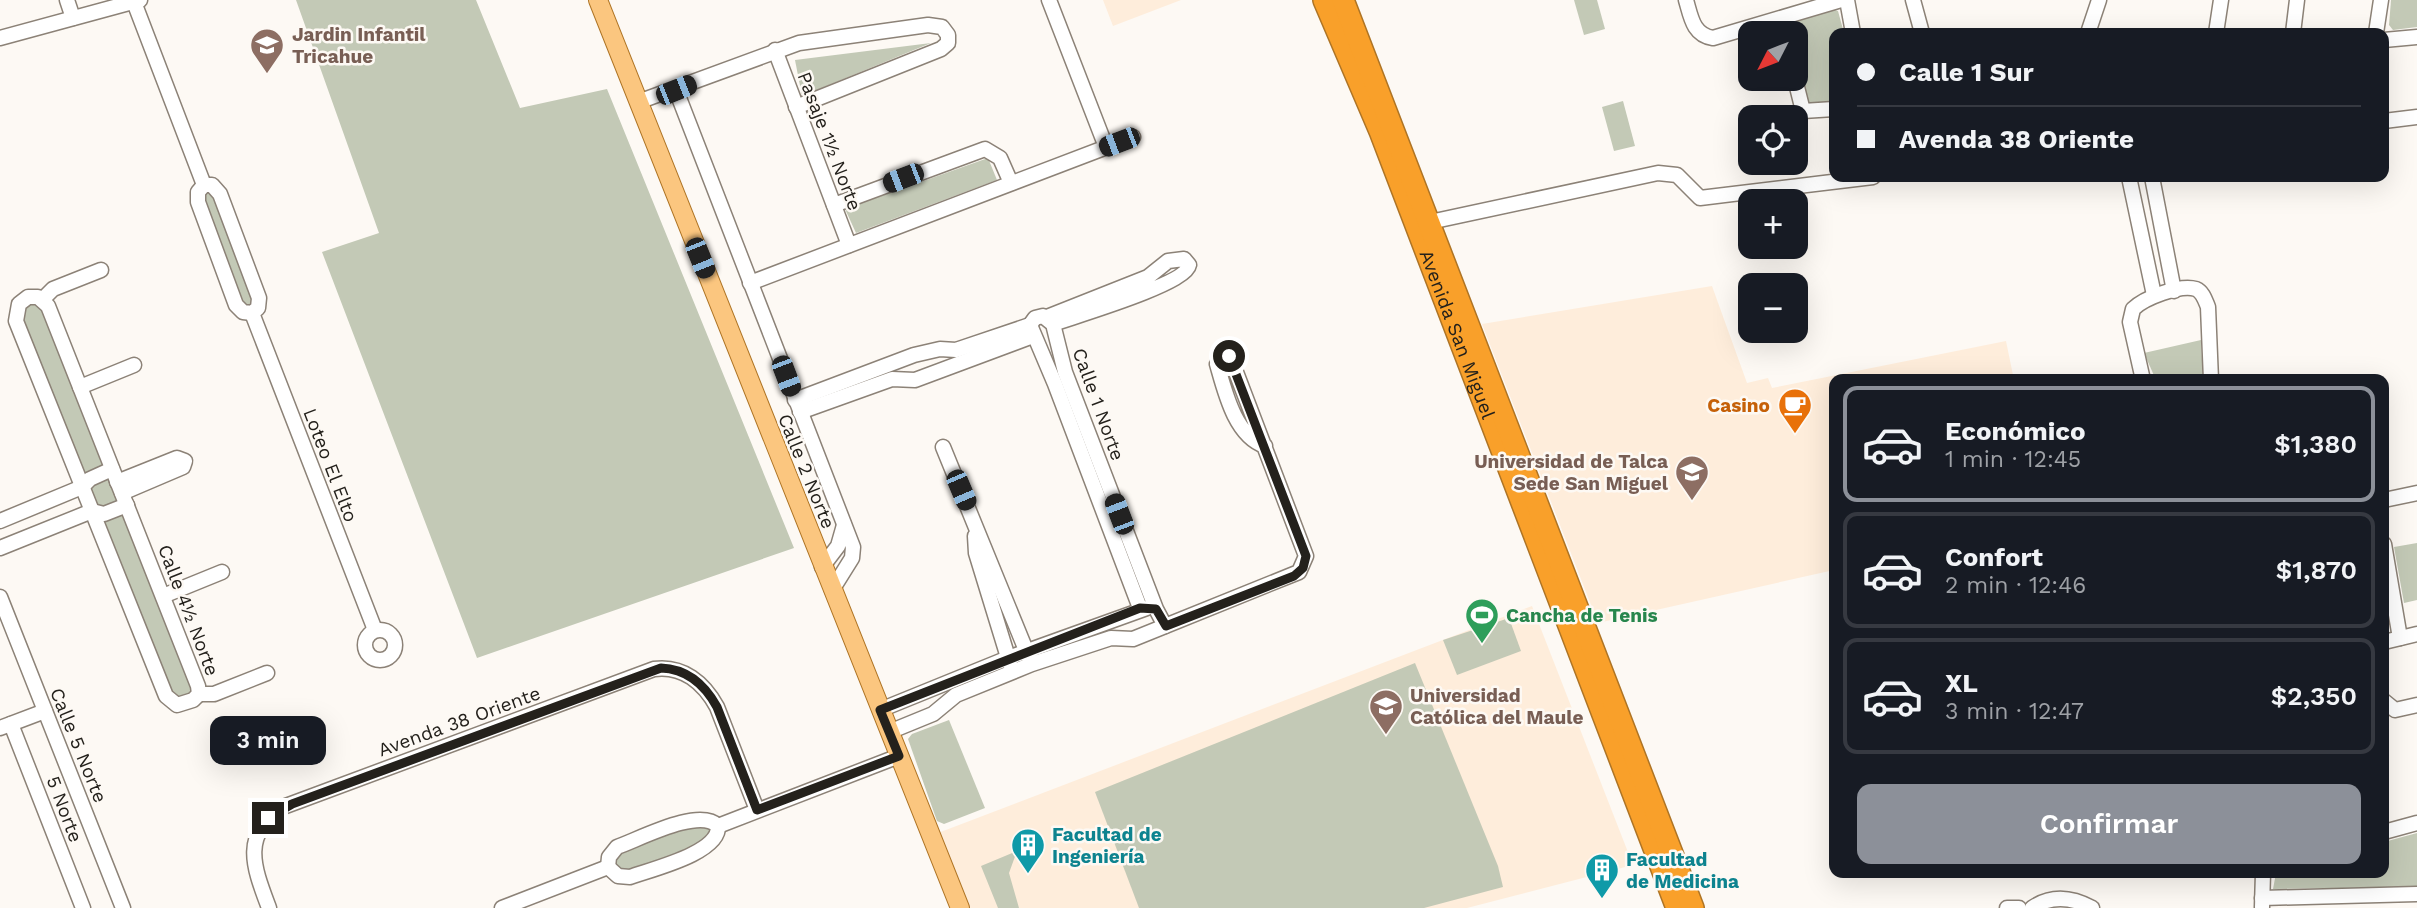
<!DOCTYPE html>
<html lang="es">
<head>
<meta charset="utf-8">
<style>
  :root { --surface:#171b24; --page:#242831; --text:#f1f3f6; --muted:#9ea1a6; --line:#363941; --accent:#8c9099 }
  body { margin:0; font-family:"Work Sans",sans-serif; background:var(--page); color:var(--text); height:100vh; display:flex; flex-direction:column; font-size:26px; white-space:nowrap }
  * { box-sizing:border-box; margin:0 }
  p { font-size:23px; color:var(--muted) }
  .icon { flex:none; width:38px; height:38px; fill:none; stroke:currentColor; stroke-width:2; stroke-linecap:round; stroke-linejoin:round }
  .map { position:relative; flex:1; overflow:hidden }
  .details { position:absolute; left:1829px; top:374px; width:560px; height:504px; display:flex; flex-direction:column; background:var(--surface); border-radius:14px; box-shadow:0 7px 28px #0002 }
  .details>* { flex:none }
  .hud { position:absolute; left:1829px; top:28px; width:560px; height:154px; border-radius:14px; box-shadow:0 7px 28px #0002; display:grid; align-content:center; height:154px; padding:0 28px; background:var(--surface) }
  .needle { width:46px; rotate:228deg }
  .buttons { position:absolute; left:1738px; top:21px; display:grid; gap:14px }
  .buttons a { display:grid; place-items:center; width:70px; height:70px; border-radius:14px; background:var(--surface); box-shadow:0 7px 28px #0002; font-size:35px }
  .end { position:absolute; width:32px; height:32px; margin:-16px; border:9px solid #24211c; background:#fff; box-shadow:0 0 0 4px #fff }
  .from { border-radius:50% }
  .bubble { position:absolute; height:49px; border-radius:14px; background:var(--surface); box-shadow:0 7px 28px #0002; font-size:23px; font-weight:600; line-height:49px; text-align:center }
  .car { position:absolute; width:21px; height:42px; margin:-21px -10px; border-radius:9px; box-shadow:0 0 5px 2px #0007; background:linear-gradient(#222 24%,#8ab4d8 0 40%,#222 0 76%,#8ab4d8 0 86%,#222 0) }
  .hud b { display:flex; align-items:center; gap:24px; height:66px; font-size:26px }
  .hud b+b { border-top:2px solid var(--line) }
  .hud i { width:18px; height:18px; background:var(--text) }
  ul { padding:12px 0 0; list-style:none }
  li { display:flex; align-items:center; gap:21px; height:116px; margin:0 14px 10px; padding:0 14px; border:4px solid var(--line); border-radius:14px }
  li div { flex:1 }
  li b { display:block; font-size:26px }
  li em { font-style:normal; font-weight:600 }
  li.selected { border-color:var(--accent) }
  li>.icon { width:63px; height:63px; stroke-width:1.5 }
  .primary-button { display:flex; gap:14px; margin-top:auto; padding:14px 28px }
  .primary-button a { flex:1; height:80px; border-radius:14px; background:var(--accent); color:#fff; font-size:28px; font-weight:600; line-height:80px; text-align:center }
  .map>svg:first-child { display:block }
  .built { fill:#feeddb }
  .green { fill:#c3c9b6 }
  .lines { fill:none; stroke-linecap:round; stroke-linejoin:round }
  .minor-casing { stroke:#8c8277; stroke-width:17 }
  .major-casing { stroke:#ae7425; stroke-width:20 }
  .highway-casing { stroke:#ae7425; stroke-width:24 }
  .minor { stroke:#fff; stroke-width:14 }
  .major { stroke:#fbc67f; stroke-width:18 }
  .highway { stroke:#f9a02a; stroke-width:21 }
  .route { stroke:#24211c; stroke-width:9 }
  .labels { text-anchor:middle; stroke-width:5; stroke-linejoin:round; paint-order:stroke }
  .education-label { font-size:19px; font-weight:bold; fill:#785e54; stroke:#fdf9f4; text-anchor:start }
  .street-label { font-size:19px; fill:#24211c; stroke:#fdf9f4 }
  .food-label { font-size:19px; font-weight:bold; fill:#c56008; stroke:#fdf9f4; text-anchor:end }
  .leisure-label { font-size:19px; font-weight:bold; fill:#27864d; stroke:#fdf9f4; text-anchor:start }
  .culture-label { font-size:19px; font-weight:bold; fill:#0d838f; stroke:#fdf9f4; text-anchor:start }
</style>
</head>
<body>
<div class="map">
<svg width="2417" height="908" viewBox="0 0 2417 908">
  <rect width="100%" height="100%" fill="#fdf9f4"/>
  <g class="built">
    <path d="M 1103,0 L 1181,0 L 1113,26 Z"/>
    <path d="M 1712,286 L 1747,383 L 1768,378 L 1772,388 L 2006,341 L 2014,380 L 1834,380 L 1834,570 L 1598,623 L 1482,324 Z"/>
    <path d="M 1532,606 L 1633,865 L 1467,908 L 968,908 L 938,833 Z"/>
  </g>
  <g class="green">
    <path d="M 296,0 L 476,0 L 520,108 L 607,89 L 794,548 L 477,658 L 322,252 L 379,233 Z"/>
    <path d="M 1574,0 L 1597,0 L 1605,29 L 1584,35 Z"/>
    <path d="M 2391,0 L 2417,0 L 2417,27 L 2393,30 L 2389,25 Z"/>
    <path d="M 1832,9 L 1838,11 L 1844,33 L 1834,33 L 1834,104 L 1816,106 L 1806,100 L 1796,54 L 1796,33 L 1791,33 L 1792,22 Z"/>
    <path d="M 931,43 L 802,96 L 795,60 Z"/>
    <path d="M 1623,101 L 1635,146 L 1614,151 L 1602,107 Z"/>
    <path d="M 988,158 L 997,180 L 856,233 L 845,209 Z"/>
    <path d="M 207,192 L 212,193 L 253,300 L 249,307 L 242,304 L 203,200 Z"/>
    <path d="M 33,302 L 41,304 L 191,686 L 189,695 L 179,699 L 170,693 L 23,325 L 22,308 Z"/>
    <path d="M 2201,340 L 2203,380 L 2156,380 L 2144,353 Z"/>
    <path d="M 2417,543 L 2417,600 L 2404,603 L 2394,547 Z"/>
    <path d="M 1509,618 L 1521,651 L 1457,675 L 1443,640 Z"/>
    <path d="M 1415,663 L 1498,866 L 1503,887 L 1424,908 L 1139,908 L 1095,792 Z"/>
    <path d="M 949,720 L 985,808 L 944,824 L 937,821 L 908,739 L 912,734 Z"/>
    <path d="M 709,819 L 716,838 L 623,877 L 609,857 L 612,852 Z"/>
    <path d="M 2417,833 L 2417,887 L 2273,889 L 2276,873 L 2384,873 L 2384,842 Z"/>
    <path d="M 1017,851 L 1009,873 L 1019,908 L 998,908 L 981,866 Z"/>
  </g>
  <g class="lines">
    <g class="minor-casing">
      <g id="minor">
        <path d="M 67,0 L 73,18"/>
        <path d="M 1049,0 L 1106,147"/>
        <path d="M 1686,0 C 1691,17 1693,35 1713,38 L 1841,0"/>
        <path d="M 1847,0 L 1853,33"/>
        <path d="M 1913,0 L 1922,33"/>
        <path d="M 134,2 L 204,185"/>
        <path d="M 2088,33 L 2099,0"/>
        <path d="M 2216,33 L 2221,0"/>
        <path d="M 2293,33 L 2297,0"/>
        <path d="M 2376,33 L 2381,0"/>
        <path d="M 0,38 L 140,0"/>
        <path d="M 2384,40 L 2417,37"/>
        <path d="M 775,50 L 849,245"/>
        <path d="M 1795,79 L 1803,111 L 1834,109"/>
        <path d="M 676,90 L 853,547 L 852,558 L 832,590"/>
        <path d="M 638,102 L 799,43 L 928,25 L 942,27 L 948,35 L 948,43 L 941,49 L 796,107"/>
        <path d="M 2384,121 L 2417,117"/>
        <path d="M 2129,177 L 2154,295"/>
        <path d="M 2152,177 L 2174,291"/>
        <path d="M 204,185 L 212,185 L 220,194 L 259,298 L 258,308 L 252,313 L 243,312 L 236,305 L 198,202 L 198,192 Z"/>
        <path d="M 834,205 L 985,149 L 1000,158 L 1011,183"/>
        <path d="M 1430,222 L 1658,173 L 1677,175 L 1700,198 L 1873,177"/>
        <path d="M 750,283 L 1133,137"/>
        <path d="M 28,297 L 38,297 L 48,306 L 198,686 L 199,694 L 193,700 L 177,705 L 166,696 L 16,321 L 19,304 Z"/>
        <path d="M 43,299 L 53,289 L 101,270"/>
        <path d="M 252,313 L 375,630"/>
        <path d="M 1047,317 L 1148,277 L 1168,261 L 1184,259 L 1189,265 C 1186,284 1075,316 1053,324"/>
        <path d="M 1030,325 L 1035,318 L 1043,316 L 1053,324 L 1065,372 L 1156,609 L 1165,626"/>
        <path d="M 1030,325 L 1055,384 L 1140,608"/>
        <path d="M 2143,380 L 2130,322 L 2133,309 C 2144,298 2180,284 2196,289 C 2203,292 2205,300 2208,307 L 2211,380"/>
        <path d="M 80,387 L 134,365"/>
        <path d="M 795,400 L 914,355 L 940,349 L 956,350 L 1030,325"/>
        <path d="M 800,412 L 892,379 L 915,380 L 1033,336"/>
        <path d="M 943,447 L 1030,660"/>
        <path d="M 117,482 L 177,458 L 185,461 L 183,467 L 122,493"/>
        <path d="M 2384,500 L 2417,493"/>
        <path d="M 0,521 L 82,487 L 90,479 L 112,469"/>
        <path d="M 975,536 L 976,553 L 1010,664"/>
        <path d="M 2384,544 L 2400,638"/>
        <path d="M 0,548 L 92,511 L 104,514 L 127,505"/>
        <path d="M 822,567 L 838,546 L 844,525"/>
        <path d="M 163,596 L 222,572"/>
        <path d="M 0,597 L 123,908"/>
        <circle cx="380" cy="645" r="15"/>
        <path d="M 2384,642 L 2417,634"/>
        <path d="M 199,694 L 214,694 L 267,673"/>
        <path d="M 2384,701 L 2395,710 L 2417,705"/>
        <path d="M 880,710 L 1008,658 L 1147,608"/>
        <path d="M 11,724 L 83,908"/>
        <path d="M 0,728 L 45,711"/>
        <path d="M 889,732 L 933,714 L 956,695 L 1032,664 L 1111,638 L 1133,639 L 1299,572 L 1306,556 L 1231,359 L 1223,354 L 1217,364 C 1225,392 1235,436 1265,446"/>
        <path d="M 718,826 L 899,756"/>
        <path d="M 2384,832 L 2417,823"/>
        <path d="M 608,867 L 618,876 L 630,877 C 652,869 720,853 718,826"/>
        <path d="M 608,867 L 609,857 L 617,847 C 640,839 699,807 718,826"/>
        <path d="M 2262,898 L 2417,894"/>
        <path d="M 2262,907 L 2263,873"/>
        <path d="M 269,908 C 254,868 240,835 283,807 L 654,669 C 683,665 704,683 717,707 L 757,810"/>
        <path d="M 502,908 L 608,867"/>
        <path d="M 2007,908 L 2019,908"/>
        <path d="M 2032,908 C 2051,895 2072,897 2092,908"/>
      </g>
    </g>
    <g class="major-casing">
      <path id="major" d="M 598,0 L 960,908"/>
    </g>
    <g class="highway-casing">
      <g id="highway">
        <path id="s1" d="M 1324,0 L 1380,131 L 1677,908"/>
        <path d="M 1343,0 L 1693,908"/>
      </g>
    </g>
    <use href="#minor" class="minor"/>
    <use href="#major" class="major"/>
    <use href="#highway" class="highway"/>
  </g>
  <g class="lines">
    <path class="route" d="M 268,818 L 292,804 L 661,668 C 688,669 705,685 717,707 L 757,810 L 899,756 L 880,710 L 1140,608 L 1156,609 L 1166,626 L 1294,576 L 1303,568 L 1306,556 L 1229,356"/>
  </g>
  <defs>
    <g id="school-pin" transform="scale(1.75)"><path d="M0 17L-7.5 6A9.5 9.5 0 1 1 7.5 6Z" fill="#8d6e63" stroke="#fdf9f4"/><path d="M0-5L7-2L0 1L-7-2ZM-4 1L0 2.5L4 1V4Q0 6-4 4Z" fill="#fff"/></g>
    <g id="cafe-pin" transform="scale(1.75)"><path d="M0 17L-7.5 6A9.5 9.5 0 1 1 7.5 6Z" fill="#e8710a" stroke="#fdf9f4"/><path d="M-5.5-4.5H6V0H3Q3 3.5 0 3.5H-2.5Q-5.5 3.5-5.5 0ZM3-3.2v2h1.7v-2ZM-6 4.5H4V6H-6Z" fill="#fff"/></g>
    <g id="university-pin" transform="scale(1.75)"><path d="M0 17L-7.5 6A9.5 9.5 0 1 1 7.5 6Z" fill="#8d6e63" stroke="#fdf9f4"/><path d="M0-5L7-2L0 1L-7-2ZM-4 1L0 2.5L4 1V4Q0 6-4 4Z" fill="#fff"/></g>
    <g id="stadium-pin" transform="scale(1.75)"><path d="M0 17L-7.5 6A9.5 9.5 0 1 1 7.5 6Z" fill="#2e9e5b" stroke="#fdf9f4"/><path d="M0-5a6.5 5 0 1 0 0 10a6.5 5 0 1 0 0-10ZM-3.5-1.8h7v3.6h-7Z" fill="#fff"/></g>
    <g id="building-pin" transform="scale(1.75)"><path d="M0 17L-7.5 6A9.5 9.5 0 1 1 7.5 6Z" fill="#0f9aa8" stroke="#fdf9f4"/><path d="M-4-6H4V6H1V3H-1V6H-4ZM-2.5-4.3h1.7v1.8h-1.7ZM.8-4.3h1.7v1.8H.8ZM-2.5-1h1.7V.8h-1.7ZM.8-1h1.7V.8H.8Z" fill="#fff"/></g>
  </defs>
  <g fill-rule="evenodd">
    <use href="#school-pin" x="267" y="45"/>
    <use href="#cafe-pin" x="1795" y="405"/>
    <use href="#university-pin" x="1692" y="472"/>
    <use href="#stadium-pin" x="1482" y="615"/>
    <use href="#university-pin" x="1386" y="706"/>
    <use href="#building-pin" x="1028" y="845"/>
    <use href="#building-pin" x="1602" y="870"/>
  </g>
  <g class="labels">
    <g class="education-label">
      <text x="292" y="41">Jardin Infantil<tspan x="292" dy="22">Tricahue</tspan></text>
      <text x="1668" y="468" text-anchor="end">Universidad de Talca<tspan x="1668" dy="22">Sede San Miguel</tspan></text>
      <text x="1410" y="702">Universidad<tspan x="1410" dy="22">Católica del Maule</tspan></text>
    </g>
    <g class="street-label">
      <text transform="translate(830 141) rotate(69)" y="7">Pasaje 1½ Norte</text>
      <text dy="7" stroke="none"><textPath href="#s1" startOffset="360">Avenida San Miguel</textPath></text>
      <text transform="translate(1099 404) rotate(70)" y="7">Calle 1 Norte</text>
      <text transform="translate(331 465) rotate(69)" y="7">Loteo El Elto</text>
      <text transform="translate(807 471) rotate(68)" y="7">Calle 2 Norte</text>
      <text transform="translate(189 610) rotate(69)" y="7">Calle 4½ Norte</text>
      <text transform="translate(459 721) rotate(-20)" y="7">Avenda 38 Oriente</text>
      <text transform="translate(79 745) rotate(68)" y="7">Calle 5 Norte</text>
      <text transform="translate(65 809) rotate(69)" y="7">5 Norte</text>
    </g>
    <g class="food-label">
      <text x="1770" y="412">Casino</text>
    </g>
    <g class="leisure-label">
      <text x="1506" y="622">Cancha de Tenis</text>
    </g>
    <g class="culture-label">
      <text x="1052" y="841">Facultad de<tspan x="1052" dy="22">Ingeniería</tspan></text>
      <text x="1626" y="866">Facultad<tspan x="1626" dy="22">de Medicina</tspan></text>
    </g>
  </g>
</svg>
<div class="buttons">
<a><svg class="needle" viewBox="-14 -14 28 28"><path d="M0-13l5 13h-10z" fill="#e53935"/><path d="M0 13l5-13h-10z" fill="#9ea1a6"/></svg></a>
<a><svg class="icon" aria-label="locate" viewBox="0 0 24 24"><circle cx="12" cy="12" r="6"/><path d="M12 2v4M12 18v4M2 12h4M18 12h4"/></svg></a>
<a>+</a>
<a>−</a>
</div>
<i class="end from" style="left:1229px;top:356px"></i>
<i class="end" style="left:268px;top:818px"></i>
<div class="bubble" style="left:210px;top:716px;width:116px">3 min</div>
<i class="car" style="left:676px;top:90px;rotate:68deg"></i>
<i class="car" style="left:1119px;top:142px;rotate:249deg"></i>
<i class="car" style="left:903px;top:178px;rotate:249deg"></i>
<i class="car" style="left:700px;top:258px;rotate:158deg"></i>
<i class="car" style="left:786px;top:376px;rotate:159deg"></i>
<i class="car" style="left:961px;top:490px;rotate:157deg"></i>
<i class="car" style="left:1119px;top:514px;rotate:339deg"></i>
<div class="hud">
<b><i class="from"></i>Calle 1 Sur</b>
<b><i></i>Avenda 38 Oriente</b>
</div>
<section class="details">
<ul>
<li class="selected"><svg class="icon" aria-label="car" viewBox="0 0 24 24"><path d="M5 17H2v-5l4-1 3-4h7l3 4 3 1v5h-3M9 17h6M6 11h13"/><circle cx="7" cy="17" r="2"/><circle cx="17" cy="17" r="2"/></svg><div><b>Económico</b><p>1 min · 12:45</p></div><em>$1,380</em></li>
<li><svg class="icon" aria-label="car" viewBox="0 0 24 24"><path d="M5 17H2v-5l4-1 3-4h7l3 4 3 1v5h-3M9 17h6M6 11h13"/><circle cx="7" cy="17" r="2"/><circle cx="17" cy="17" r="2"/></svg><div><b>Confort</b><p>2 min · 12:46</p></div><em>$1,870</em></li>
<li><svg class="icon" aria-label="car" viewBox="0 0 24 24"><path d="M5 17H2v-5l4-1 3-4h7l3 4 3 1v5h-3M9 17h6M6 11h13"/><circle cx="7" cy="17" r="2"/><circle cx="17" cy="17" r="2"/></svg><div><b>XL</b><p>3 min · 12:47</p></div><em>$2,350</em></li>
</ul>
<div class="primary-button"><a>Confirmar</a></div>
</section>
</div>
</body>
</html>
